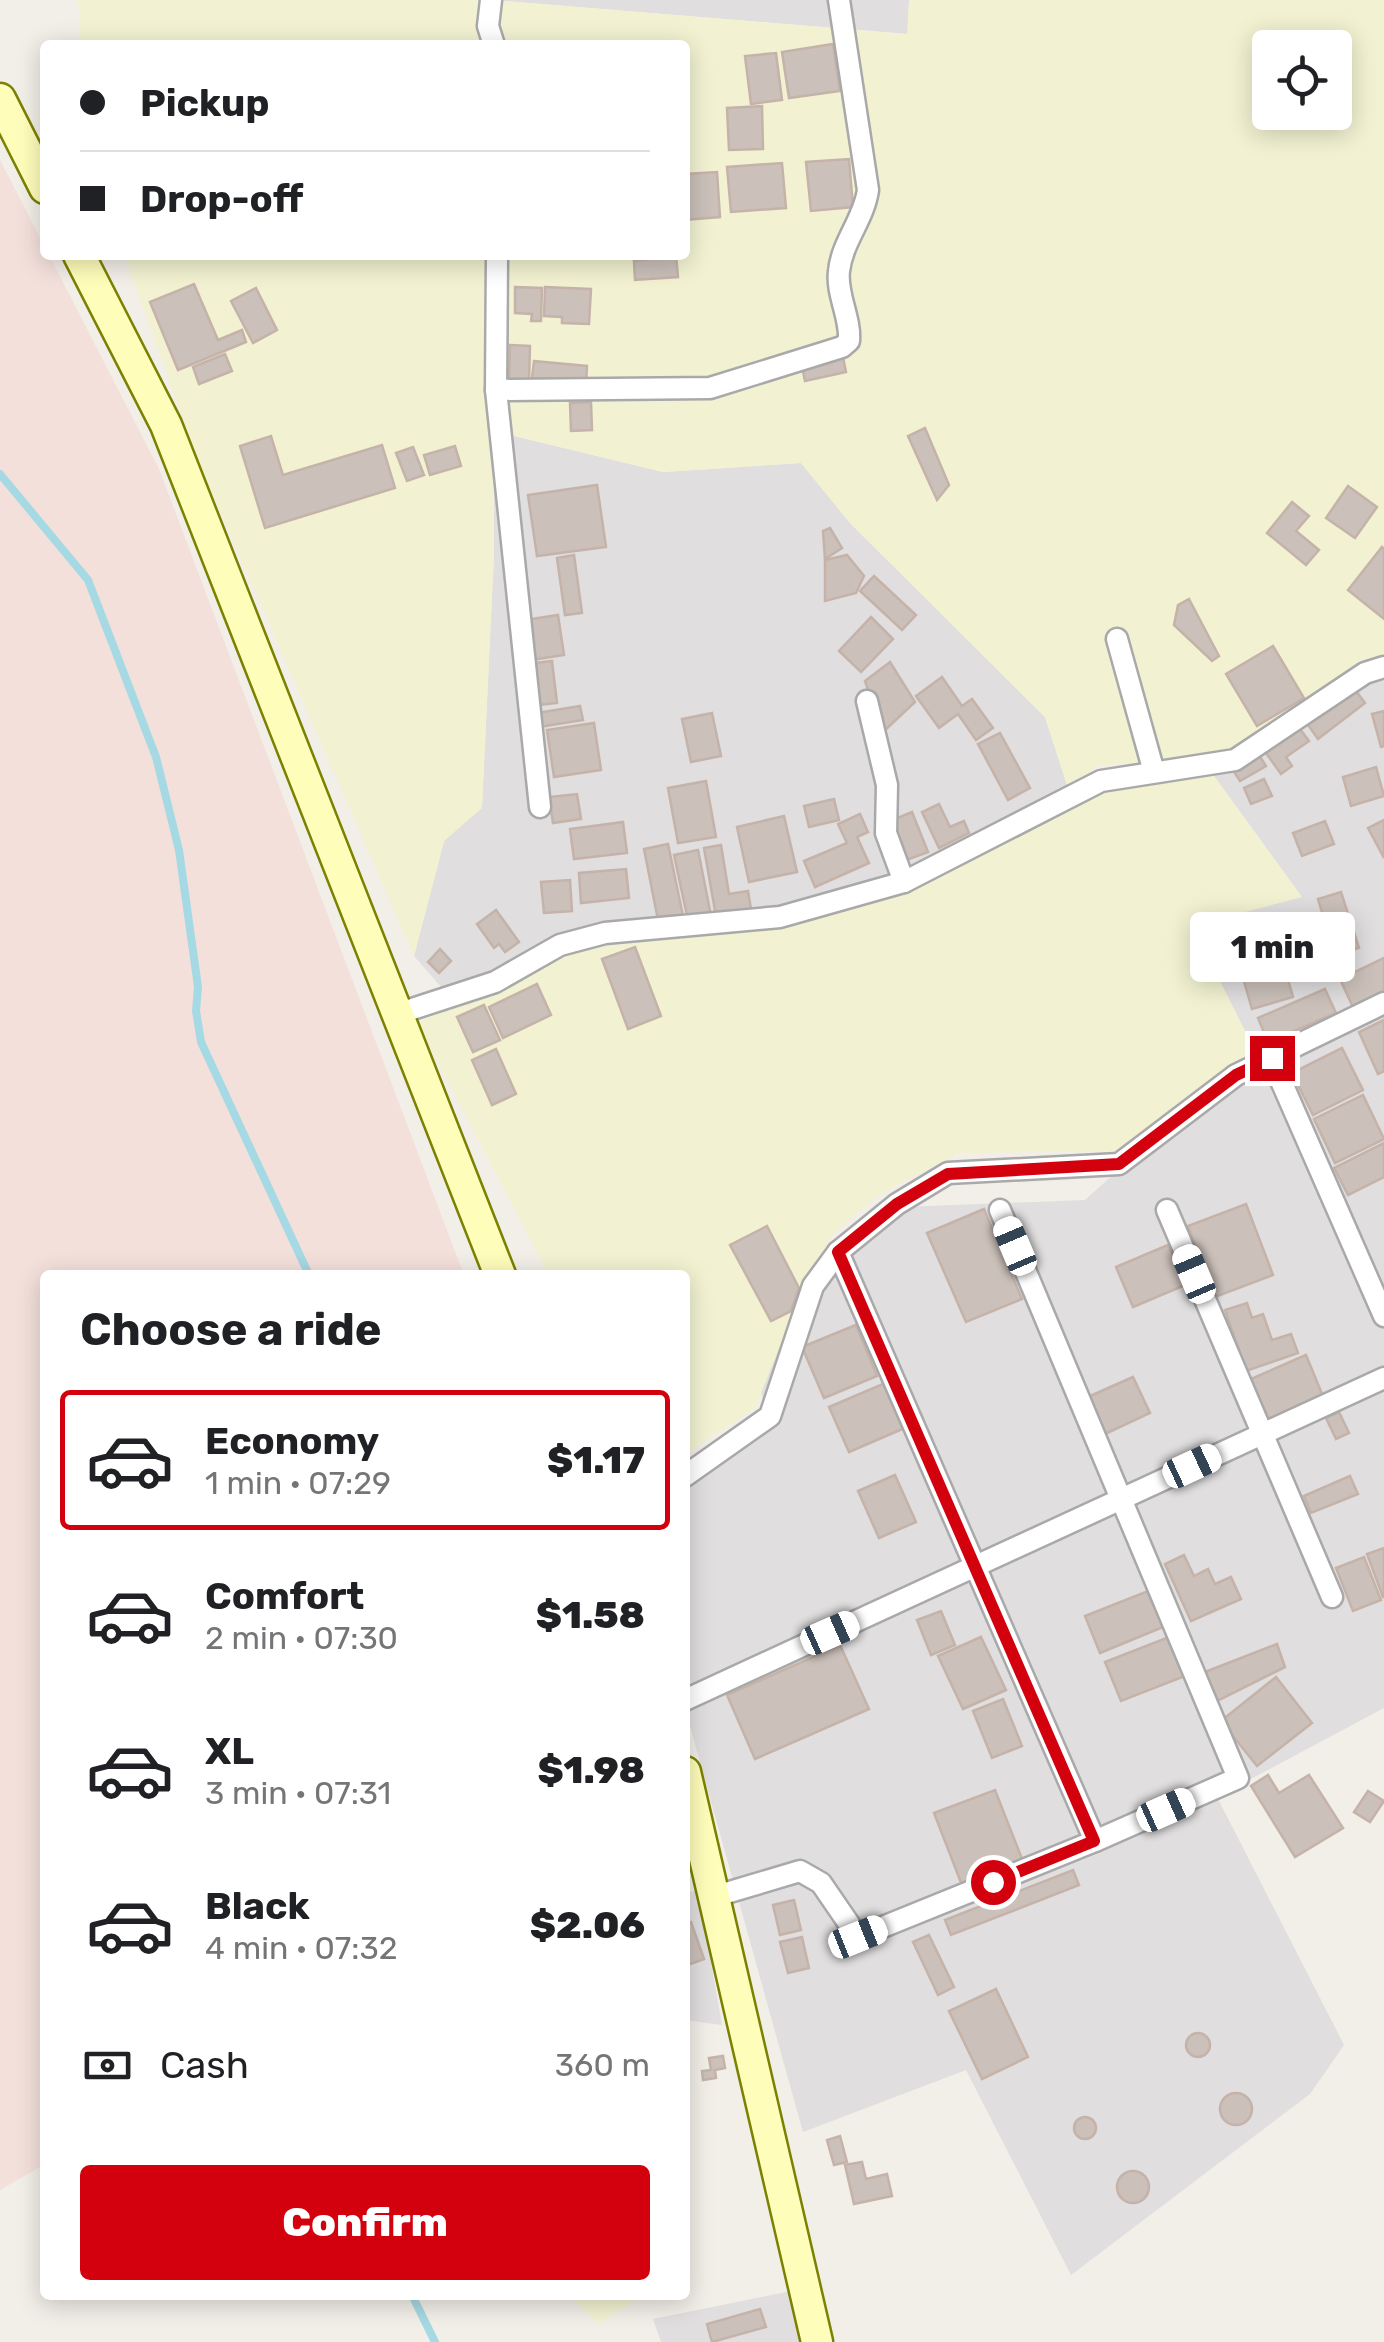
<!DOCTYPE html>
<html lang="en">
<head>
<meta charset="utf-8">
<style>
  :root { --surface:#fff; --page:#f6f6f6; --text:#202124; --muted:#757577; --line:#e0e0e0; --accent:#d3000e }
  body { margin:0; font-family:Rubik,sans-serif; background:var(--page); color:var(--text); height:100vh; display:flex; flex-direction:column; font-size:38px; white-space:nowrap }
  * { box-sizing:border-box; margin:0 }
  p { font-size:32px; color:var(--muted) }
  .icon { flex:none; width:55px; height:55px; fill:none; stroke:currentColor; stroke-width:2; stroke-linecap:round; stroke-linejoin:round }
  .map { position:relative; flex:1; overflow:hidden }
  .side { position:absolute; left:40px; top:1270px; width:650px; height:1030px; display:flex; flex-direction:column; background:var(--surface); border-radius:10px; box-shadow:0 5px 25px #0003 }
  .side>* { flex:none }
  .guide { position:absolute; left:40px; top:40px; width:650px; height:220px; border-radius:10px; box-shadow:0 5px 25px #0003; display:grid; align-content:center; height:220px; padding:0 40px; background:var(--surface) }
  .controls { position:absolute; left:1252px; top:30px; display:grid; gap:20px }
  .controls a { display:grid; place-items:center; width:100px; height:100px; border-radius:10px; background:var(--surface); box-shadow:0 5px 25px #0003; font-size:50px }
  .end { position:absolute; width:45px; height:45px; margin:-22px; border:12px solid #d3000e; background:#fff; box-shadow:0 0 0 5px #fff }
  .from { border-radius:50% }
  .bubble { position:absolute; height:70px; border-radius:10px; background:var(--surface); box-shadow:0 5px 25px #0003; font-size:32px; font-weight:800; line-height:70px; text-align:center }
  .car { position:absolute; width:30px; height:60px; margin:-30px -15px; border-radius:12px; box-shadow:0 0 8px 2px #0007; background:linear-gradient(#fff 24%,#345 0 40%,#fff 0 76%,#345 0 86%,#fff 0) }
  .guide b { display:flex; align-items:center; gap:35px; height:95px; font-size:38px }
  .guide b+b { border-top:2px solid var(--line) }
  .guide i { width:25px; height:25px; background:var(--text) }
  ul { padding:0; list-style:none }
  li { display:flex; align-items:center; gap:30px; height:140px; margin:0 20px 15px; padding:0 20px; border:5px solid transparent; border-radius:10px }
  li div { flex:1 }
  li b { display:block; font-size:38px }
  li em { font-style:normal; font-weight:800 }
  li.current { border-color:var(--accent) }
  li>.icon { width:90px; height:90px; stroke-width:1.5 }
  h2 { padding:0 40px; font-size:45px; line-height:120px }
  .pay { display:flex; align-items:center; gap:25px; height:110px; padding:0 40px; font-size:38px }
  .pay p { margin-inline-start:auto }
  .action { display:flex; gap:20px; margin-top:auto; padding:20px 40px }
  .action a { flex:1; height:115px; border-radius:10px; background:var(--accent); color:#fff; font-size:40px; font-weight:800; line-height:115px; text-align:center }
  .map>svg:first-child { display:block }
  .residential { fill:#e0dede }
  .military { fill:#f4e0db }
  .farmland { fill:#f2f2d2; fill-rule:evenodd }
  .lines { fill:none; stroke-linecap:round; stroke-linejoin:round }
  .stream { stroke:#a5d9e3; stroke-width:8 }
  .building { fill:#cbc0ba; stroke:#c5b3a9; stroke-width:2.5 }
  .minor-casing { stroke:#a9a9a9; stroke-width:25 }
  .secondary-casing { stroke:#7b8100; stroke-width:35 }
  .minor { stroke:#fff; stroke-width:20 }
  .secondary { stroke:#fefdba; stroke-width:30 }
  .route { stroke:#d3000e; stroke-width:12 }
</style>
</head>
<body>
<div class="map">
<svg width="1384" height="2342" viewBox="0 0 1384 2342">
  <rect width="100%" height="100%" fill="#f2eee8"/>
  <g class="residential">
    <path d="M 492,0 L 909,0 L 908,34 Z"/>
    <path d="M 493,431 L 663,472 L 801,463 L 850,523 L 1045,717 L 1068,788 L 747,952 L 567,937 L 450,997 L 414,956 L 444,841 L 482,807 L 494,554 Z"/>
    <path d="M 1384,664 L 1384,997 L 1258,1057 L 1192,925 L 1301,896 L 1214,776 Z"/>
    <path d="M 1384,1007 L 1384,1708 L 1217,1797 L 1344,2045 L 1310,2094 L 1071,2275 L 966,2070 L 803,2132 L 685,1708 L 685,1477 L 768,1416 L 758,1382 L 836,1251 L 903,1207 L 1085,1200 L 1200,1097 Z"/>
    <path d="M 698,1890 L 722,2025 L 685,2020 L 685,1893 Z"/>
    <path d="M 791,2291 L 805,2342 L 661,2342 L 653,2319 Z"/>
  </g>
  <path class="military" d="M 0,160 L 45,247 L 45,255 L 49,255 L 159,469 L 464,1275 L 45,1275 L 45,2164 L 0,2190 Z"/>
  <g class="farmland">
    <path d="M 77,0 L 492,0 L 907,34 L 909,0 L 1384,0 L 1384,654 L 1359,661 L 1259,739 L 1211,755 L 1098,766 L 1068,788 L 1045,717 L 850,523 L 801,463 L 663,472 L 494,431 L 494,554 L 482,808 L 444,841 L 414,956 L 198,461 L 124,255 L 685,255 L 685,45 L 78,45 L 80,12 ZM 1270,48 L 1335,48 L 1335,112 L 1270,112 Z"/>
    <path d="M 1214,776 L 1302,897 L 1192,926 L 1258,1057 L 1116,1151 L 958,1153 L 877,1196 L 833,1234 L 812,1267 L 755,1408 L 685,1454 L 685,1275 L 549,1275 L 417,1023 L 567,952 L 779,923 L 1033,830 L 1111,778 Z"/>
    <path d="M 568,2295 L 643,2295 L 599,2324 Z"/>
  </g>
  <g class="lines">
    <g class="stream">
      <path d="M 0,474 L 88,580 L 156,757 L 179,850 L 198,987 L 196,1011 L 201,1042 L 309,1275"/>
      <path d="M 412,2295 L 435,2342"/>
    </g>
  </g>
  <g class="building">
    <path d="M 833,44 L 840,91 L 789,98 L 782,52 Z"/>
    <path d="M 776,53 L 782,100 L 751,104 L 745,56 Z"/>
    <path d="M 762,106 L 763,149 L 729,150 L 727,108 Z"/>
    <path d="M 849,159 L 853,207 L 811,211 L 806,162 Z"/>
    <path d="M 782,163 L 786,208 L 731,212 L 727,167 Z"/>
    <path d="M 717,172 L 720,217 L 685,220 L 685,174 Z"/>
    <path d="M 651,255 L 676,255 L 678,277 L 635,280 L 634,261 L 651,259 Z"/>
    <path d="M 194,284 L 218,340 L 242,330 L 246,342 L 178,370 L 150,302 Z"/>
    <path d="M 515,287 L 542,288 L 541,321 L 531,321 L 532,314 L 515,313 Z"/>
    <path d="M 545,287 L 591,289 L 589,324 L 562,323 L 562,317 L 544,316 Z"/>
    <path d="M 256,288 L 277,330 L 253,343 L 231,301 Z"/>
    <path d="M 510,345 L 530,346 L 529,383 L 509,382 Z"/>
    <path d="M 225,354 L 232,371 L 199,384 L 193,367 Z"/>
    <path d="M 843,357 L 846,372 L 805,381 L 802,367 Z"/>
    <path d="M 534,361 L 587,366 L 586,383 L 532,378 Z"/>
    <path d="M 591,402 L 592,430 L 571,431 L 570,403 Z"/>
    <path d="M 925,428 L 949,485 L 937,500 L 908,436 Z"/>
    <path d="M 271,436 L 283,475 L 382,445 L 395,488 L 265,528 L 240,446 Z"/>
    <path d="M 455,446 L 461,466 L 430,475 L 424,455 Z"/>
    <path d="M 413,447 L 424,475 L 407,481 L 396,453 Z"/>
    <path d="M 597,485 L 606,547 L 537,556 L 528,495 Z"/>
    <path d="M 1348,486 L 1377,507 L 1355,538 L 1326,518 Z"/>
    <path d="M 1292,502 L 1309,516 L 1296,531 L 1319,550 L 1306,565 L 1267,533 Z"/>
    <path d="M 830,528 L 842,548 L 825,559 L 823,531 Z"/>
    <path d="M 1382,547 L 1384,549 L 1384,619 L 1348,590 Z"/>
    <path d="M 574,555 L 582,613 L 565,615 L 557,558 Z"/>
    <path d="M 847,555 L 864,576 L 856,593 L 825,601 L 825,560 Z"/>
    <path d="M 874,576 L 916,615 L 902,630 L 860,591 Z"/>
    <path d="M 1189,599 L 1219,656 L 1212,661 L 1174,625 L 1178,605 Z"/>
    <path d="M 558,615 L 564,655 L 531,660 L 525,620 Z"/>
    <path d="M 871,617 L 893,639 L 861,672 L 839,651 Z"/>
    <path d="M 1273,646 L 1304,698 L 1257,726 L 1226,674 Z"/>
    <path d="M 552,661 L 557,703 L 538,705 L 534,663 Z"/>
    <path d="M 890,662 L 915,702 L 882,733 L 865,681 Z"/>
    <path d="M 942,677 L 962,706 L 972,699 L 993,728 L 976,740 L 958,714 L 939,728 L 916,696 Z"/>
    <path d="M 1353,687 L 1365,703 L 1318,739 L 1306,722 Z"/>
    <path d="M 580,706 L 583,720 L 539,727 L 537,713 Z"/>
    <path d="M 1384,711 L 1384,746 L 1381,747 L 1372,714 Z"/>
    <path d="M 712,713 L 721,756 L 691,762 L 682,719 Z"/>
    <path d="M 594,723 L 601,770 L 554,777 L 547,730 Z"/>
    <path d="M 1300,729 L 1309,741 L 1286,757 L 1292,766 L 1281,774 L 1266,753 Z"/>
    <path d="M 1000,733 L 1030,788 L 1008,800 L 978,744 Z"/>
    <path d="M 1259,755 L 1266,766 L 1240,781 L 1233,770 Z"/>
    <path d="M 1376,767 L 1384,796 L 1351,806 L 1343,777 Z"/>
    <path d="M 1264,779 L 1272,796 L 1251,804 L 1244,788 Z"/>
    <path d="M 706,781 L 716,837 L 678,843 L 668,788 Z"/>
    <path d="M 577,794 L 581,819 L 553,823 L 549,797 Z"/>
    <path d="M 834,799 L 839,820 L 809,827 L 804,806 Z"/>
    <path d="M 939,804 L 950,827 L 964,821 L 969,833 L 939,848 L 922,812 Z"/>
    <path d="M 912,812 L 928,852 L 904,861 L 888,822 Z"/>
    <path d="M 860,814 L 868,832 L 857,837 L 869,863 L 815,887 L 804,861 L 847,843 L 838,824 Z"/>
    <path d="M 784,816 L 797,872 L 749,882 L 737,827 Z"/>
    <path d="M 1384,820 L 1384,858 L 1368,828 Z"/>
    <path d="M 1325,821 L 1334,844 L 1302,856 L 1293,833 Z"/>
    <path d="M 623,822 L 627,853 L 574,859 L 570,829 Z"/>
    <path d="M 668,844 L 684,921 L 659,925 L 644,849 Z"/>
    <path d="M 721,845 L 729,894 L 748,891 L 752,915 L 717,922 L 704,848 Z"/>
    <path d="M 698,850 L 711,916 L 688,920 L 674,855 Z"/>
    <path d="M 626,869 L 629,898 L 581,903 L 579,873 Z"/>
    <path d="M 570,880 L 572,911 L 544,913 L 541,882 Z"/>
    <path d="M 1341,892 L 1359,948 L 1335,955 L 1318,899 Z"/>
    <path d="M 496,910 L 519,942 L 505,952 L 499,944 L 494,948 L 477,924 Z"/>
    <path d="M 1278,945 L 1293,997 L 1252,1009 L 1237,957 Z"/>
    <path d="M 635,947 L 661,1016 L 628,1029 L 602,959 Z"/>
    <path d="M 440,949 L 451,961 L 439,973 L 428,962 Z"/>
    <path d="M 1384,958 L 1384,993 L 1353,1007 L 1340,979 Z"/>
    <path d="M 537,984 L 551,1015 L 503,1038 L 489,1007 Z"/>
    <path d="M 1325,989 L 1336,1013 L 1268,1042 L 1258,1018 Z"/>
    <path d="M 484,1005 L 500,1040 L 473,1052 L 457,1017 Z"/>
    <path d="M 1384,1020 L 1384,1071 L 1378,1074 L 1359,1032 Z"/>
    <path d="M 1342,1048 L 1363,1090 L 1313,1115 L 1292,1073 Z"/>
    <path d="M 496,1049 L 516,1094 L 492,1105 L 472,1060 Z"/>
    <path d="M 1363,1095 L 1384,1139 L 1335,1163 L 1314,1119 Z"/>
    <path d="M 1384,1143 L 1384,1177 L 1348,1195 L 1334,1168 Z"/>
    <path d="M 1246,1204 L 1273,1275 L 1215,1297 L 1188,1226 Z"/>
    <path d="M 984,1209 L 1022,1299 L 966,1322 L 927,1233 Z"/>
    <path d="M 767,1226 L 799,1288 L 791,1311 L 771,1321 L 730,1245 Z"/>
    <path d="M 1168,1245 L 1185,1285 L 1133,1307 L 1116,1267 Z"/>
    <path d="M 1247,1303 L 1252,1318 L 1263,1314 L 1272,1340 L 1291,1334 L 1298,1353 L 1246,1371 L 1225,1310 Z"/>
    <path d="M 856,1325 L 877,1376 L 824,1398 L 802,1347 Z"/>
    <path d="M 1306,1355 L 1325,1401 L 1271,1425 L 1251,1379 Z"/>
    <path d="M 1133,1377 L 1150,1413 L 1105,1434 L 1088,1397 Z"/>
    <path d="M 888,1382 L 907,1427 L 849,1452 L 829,1407 Z"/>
    <path d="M 1339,1412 L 1349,1433 L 1336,1439 L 1326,1418 Z"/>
    <path d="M 895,1475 L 916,1522 L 879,1538 L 858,1491 Z"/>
    <path d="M 1350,1476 L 1358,1494 L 1311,1513 L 1304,1496 Z"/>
    <path d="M 1384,1548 L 1384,1597 L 1383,1597 L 1367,1554 Z"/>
    <path d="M 1184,1555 L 1194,1576 L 1208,1569 L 1215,1584 L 1231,1577 L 1241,1599 L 1191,1621 L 1165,1564 Z"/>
    <path d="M 1364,1557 L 1381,1600 L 1353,1611 L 1336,1568 Z"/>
    <path d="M 1148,1591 L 1163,1627 L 1100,1653 L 1085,1616 Z"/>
    <path d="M 941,1611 L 955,1645 L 931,1655 L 917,1620 Z"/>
    <path d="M 1174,1635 L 1190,1674 L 1121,1701 L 1105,1662 Z"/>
    <path d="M 981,1637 L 1006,1690 L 963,1709 L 938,1656 Z"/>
    <path d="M 1277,1644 L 1285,1667 L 1217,1701 L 1205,1672 Z"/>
    <path d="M 840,1645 L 869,1709 L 755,1759 L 727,1695 Z"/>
    <path d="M 1276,1677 L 1312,1723 L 1257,1766 L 1221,1721 Z"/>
    <path d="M 1003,1699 L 1022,1746 L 992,1758 L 973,1711 Z"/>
    <path d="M 1268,1775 L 1279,1793 L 1309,1775 L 1343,1828 L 1295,1857 L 1251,1786 Z"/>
    <path d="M 995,1790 L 1024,1864 L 963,1888 L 934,1813 Z"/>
    <path d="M 1368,1791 L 1384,1801 L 1370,1822 L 1354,1812 Z"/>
    <path d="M 1073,1870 L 1079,1885 L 951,1935 L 945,1920 Z"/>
    <path d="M 794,1900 L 801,1930 L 780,1935 L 773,1905 Z"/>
    <path d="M 691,1922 L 704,1959 L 685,1966 L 685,1924 Z"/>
    <path d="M 929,1935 L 954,1987 L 938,1995 L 913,1942 Z"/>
    <path d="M 802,1937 L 809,1968 L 788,1973 L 780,1942 Z"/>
    <path d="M 996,1989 L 1028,2057 L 982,2079 L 949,2011 Z"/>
    <circle cx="1198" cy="2045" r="12"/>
    <path d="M 723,2056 L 725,2068 L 715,2070 L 716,2078 L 703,2080 L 702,2071 L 711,2070 L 709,2058 Z"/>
    <circle cx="1236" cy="2109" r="16"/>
    <circle cx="1085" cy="2128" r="11"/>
    <path d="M 840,2136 L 847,2162 L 834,2165 L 827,2140 Z"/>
    <path d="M 862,2162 L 866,2179 L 887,2174 L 892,2196 L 854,2204 L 845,2165 Z"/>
    <circle cx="1133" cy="2187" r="16"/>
    <path d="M 760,2309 L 766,2327 L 712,2342 L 707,2324 Z"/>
  </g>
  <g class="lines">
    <g class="minor-casing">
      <g id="minor">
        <path d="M 491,0 L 488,26 L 494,45"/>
        <path d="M 497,255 L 496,390 L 540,807"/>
        <path d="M 496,390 L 710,388 L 842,347 L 849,341 C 851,318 836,294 839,271 C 842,242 864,219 868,190 L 839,0"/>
        <path d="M 1117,639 L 1154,772"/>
        <path d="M 867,701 L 887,785 L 886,833 L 904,882"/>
        <path d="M 397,1014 L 495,982 L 560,945 L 605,933 L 780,917 L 904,882 L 1101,781 L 1235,760 L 1365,673 L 1384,667"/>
        <path d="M 1271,1058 L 1384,1316"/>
        <path d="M 1167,1210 L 1332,1597"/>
        <path d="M 838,1252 L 1095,1841"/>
        <path d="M 685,1476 L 770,1416 L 813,1286 L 838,1252 L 897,1204 L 948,1173 L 1119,1164 L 1236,1075 L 1384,1003"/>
        <path d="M 685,1700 L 1384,1378"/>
        <path d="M 716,1896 L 800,1871 L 821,1883 L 858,1937 L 1095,1841 L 1238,1778 L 1000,1210"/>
      </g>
    </g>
    <g class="secondary-casing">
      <g id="secondary">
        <path d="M 0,99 L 45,188"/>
        <path d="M 79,255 L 166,425 L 500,1275"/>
        <path d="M 685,1772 L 817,2342"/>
      </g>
    </g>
    <use href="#minor" class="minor"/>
    <use href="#secondary" class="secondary"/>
  </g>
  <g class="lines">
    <path class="route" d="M 993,1882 L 1094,1841 L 838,1252 L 897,1204 L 948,1174 L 1119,1164 L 1236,1075 L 1272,1058"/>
  </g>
</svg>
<div class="controls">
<a><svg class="icon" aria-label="locate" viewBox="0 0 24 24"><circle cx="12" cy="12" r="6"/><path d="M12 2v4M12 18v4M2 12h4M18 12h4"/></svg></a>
</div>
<i class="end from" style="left:993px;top:1882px"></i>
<i class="end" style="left:1272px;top:1058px"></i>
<div class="bubble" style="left:1190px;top:912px;width:165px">1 min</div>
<i class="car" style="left:1015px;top:1246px;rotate:337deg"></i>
<i class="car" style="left:1194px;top:1274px;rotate:337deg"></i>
<i class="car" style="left:1192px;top:1466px;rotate:65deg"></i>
<i class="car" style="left:830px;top:1633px;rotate:66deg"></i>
<i class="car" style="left:1166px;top:1810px;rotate:66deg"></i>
<i class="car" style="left:858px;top:1937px;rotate:68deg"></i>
<div class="guide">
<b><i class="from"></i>Pickup</b>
<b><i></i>Drop-off</b>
</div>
<section class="side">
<h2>Choose a ride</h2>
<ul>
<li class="current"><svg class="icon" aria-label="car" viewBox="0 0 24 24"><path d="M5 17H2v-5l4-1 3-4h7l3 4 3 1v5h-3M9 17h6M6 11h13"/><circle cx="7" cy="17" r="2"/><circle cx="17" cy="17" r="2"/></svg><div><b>Economy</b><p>1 min · 07:29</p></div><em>$1.17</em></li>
<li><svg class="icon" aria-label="car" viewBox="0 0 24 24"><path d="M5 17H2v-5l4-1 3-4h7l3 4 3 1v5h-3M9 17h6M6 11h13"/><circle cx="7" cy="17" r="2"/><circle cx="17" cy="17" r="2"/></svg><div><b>Comfort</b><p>2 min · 07:30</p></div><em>$1.58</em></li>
<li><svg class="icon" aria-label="car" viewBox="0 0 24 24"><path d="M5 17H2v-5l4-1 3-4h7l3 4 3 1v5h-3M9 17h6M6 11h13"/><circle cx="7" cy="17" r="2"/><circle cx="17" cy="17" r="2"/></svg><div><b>XL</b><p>3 min · 07:31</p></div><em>$1.98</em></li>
<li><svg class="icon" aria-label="car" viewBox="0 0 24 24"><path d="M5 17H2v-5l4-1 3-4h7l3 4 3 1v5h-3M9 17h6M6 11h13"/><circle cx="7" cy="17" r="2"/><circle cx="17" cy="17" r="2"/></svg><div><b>Black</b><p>4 min · 07:32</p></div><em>$2.06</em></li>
</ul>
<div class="pay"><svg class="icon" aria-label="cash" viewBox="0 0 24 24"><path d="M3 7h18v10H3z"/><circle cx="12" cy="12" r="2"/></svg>Cash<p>360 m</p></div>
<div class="action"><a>Confirm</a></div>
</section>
</div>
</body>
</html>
